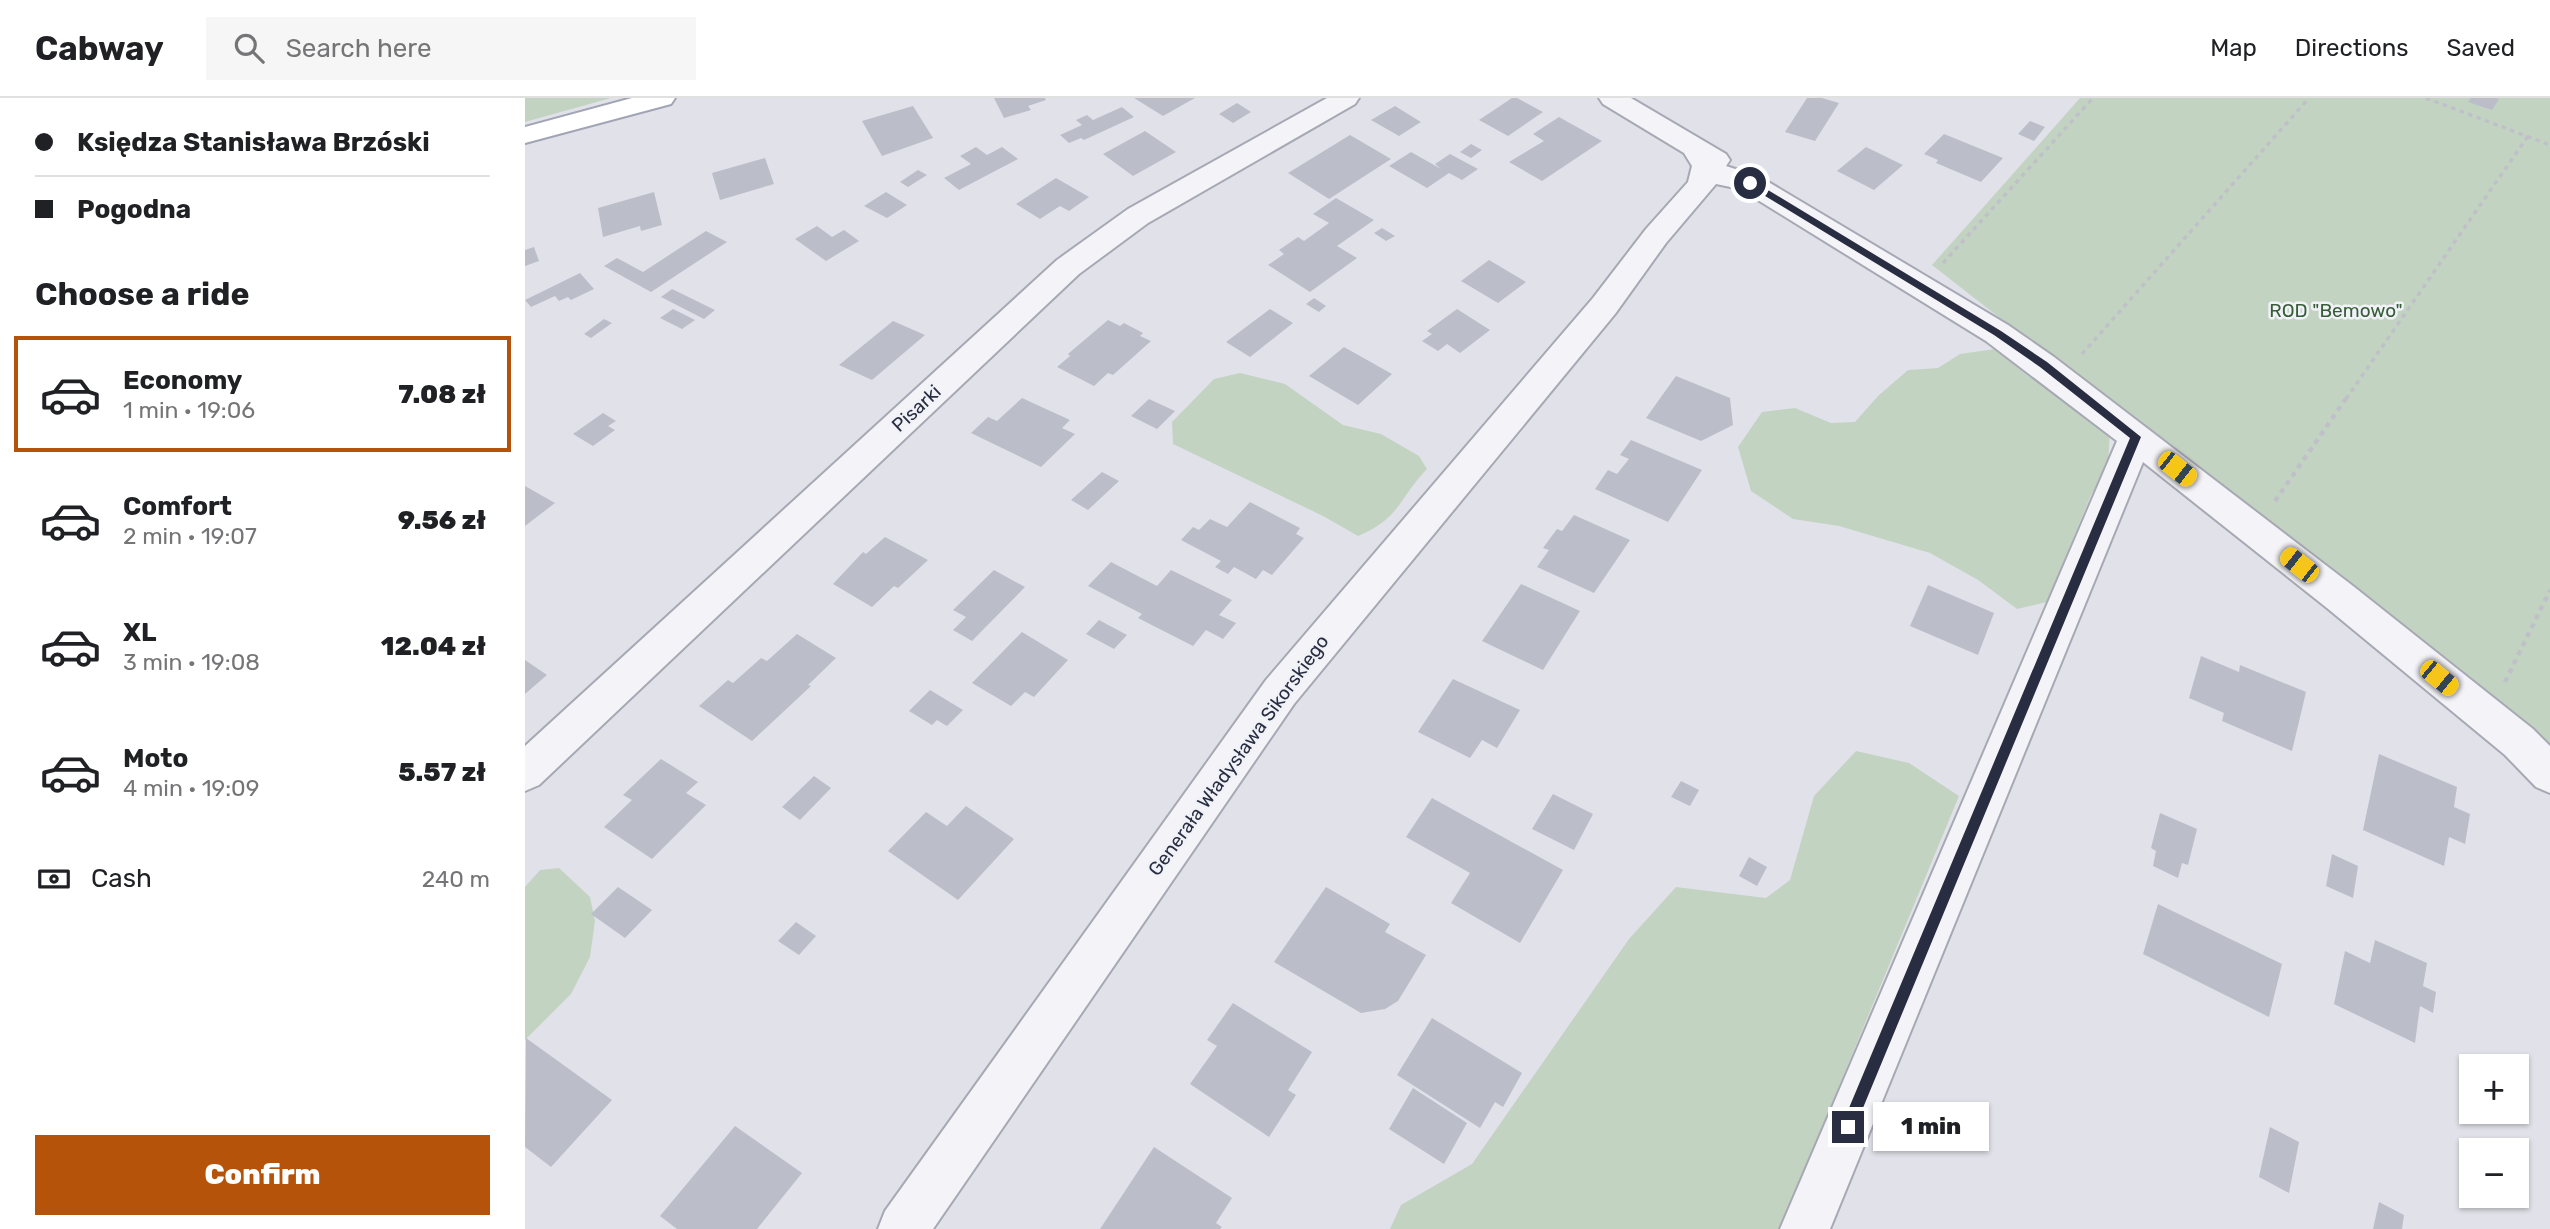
<!DOCTYPE html>
<html lang="en">
<head>
<meta charset="utf-8">
<style>
  :root { --surface:#fff; --page:#f6f6f6; --text:#202124; --muted:#757577; --line:#e0e0e0; --accent:#b45309 }
  body { margin:0; font-family:Rubik,sans-serif; background:var(--page); color:var(--text); height:100vh; display:flex; flex-direction:column; font-size:26px; white-space:nowrap }
  * { box-sizing:border-box; margin:0 }
  p { font-size:23px; color:var(--muted) }
  .icon { flex:none; width:38px; height:38px; fill:none; stroke:currentColor; stroke-width:2; stroke-linecap:round; stroke-linejoin:round }
  .map { position:relative; flex:1; overflow:hidden }
  .side { display:flex; flex-direction:column; background:var(--surface); width:525px }
  .side>* { flex:none }
  .banner { display:grid; align-content:center; height:154px; padding:0 35px; background:var(--surface) }
  .controls { position:absolute; left:1934px; top:956px; display:grid; gap:14px }
  .controls a { display:grid; place-items:center; width:70px; height:70px; border-radius:0px; background:var(--surface); box-shadow:0 2px 5px #0004; font-size:35px }
  .end { position:absolute; width:32px; height:32px; margin:-16px; border:9px solid #292d41; background:#fff; box-shadow:0 0 0 4px #fff }
  .from { border-radius:50% }
  .bubble { position:absolute; height:49px; border-radius:0px; background:var(--surface); box-shadow:0 2px 5px #0004; font-size:23px; font-weight:800; line-height:49px; text-align:center }
  .car { position:absolute; width:21px; height:42px; margin:-21px -10px; border-radius:9px; box-shadow:0 0 5px 2px #0007; background:linear-gradient(#f5c518 24%,#345 0 40%,#f5c518 0 76%,#345 0 86%,#f5c518 0) }
  .banner b { display:flex; align-items:center; gap:24px; height:66px; font-size:26px }
  .banner b+b { border-top:2px solid var(--line) }
  .banner i { width:18px; height:18px; background:var(--text) }
  ul { padding:0; list-style:none }
  li { display:flex; align-items:center; gap:21px; height:116px; margin:0 14px 10px; padding:0 21px; border:4px solid transparent; border-radius:0px }
  li div { flex:1 }
  li b { display:block; font-size:26px }
  li em { font-style:normal; font-weight:800 }
  li.active { border-color:var(--accent) }
  li>.icon { width:63px; height:63px; stroke-width:1.5 }
  h2 { padding:0 35px; font-size:32px; line-height:84px }
  .pay { display:flex; align-items:center; gap:18px; height:77px; padding:0 35px; font-size:26px }
  .pay p { margin-inline-start:auto }
  .action { display:flex; gap:14px; margin-top:auto; padding:14px 35px }
  .action a { flex:1; height:80px; border-radius:0px; background:var(--accent); color:#fff; font-size:28px; font-weight:800; line-height:80px; text-align:center }
  header { display:flex; align-items:center; gap:42px; box-sizing:border-box; height:98px; padding:0 35px; background:var(--surface); border-bottom:2px solid var(--line) }
  header strong { font-size:33px }
  nav { display:flex; gap:38px; margin-inline-start:auto; font-size:24px }
  .search { width:490px; height:63px; background:var(--page); display:flex; align-items:center; gap:18px; box-sizing:border-box; padding:0 24px; border-radius:0px; color:var(--muted); font-size:26px }
  main { display:flex; flex:1; min-height:0 }
  .map>svg:first-child { display:block }
  .green { fill:#c3d3c2 }
  .building { fill:#bbbdc9 }
  .lines { fill:none; stroke-linecap:round; stroke-linejoin:round }
  .minor-casing { stroke:#a6a8b3; stroke-width:4 }
  .primary-casing { stroke:#a0a4b5; stroke-width:4 }
  .path-far1 { stroke:#bfc0c8; stroke-width:3.5; stroke-dasharray:4.5 4.5; stroke-linecap:butt }
  .path { stroke:#bfc0c8; stroke-width:4.5; stroke-dasharray:5 5; stroke-linecap:butt }
  .minor { fill:#f4f4f8; fill-rule:evenodd }
  .primary { fill:#fff; fill-rule:evenodd }
  .route { fill:#292d41 }
  .labels { text-anchor:middle; stroke-width:5; stroke-linejoin:round; paint-order:stroke }
  .park-label { font-size:19px; fill:#375d37; stroke:#f0f2f7 }
  .street-label { font-size:19px; fill:#292d41; stroke:#f0f2f7 }
</style>
</head>
<body>
<header>
<strong>Cabway</strong>
<div class="search"><svg class="icon" aria-label="search" viewBox="0 0 24 24"><circle cx="10" cy="10" r="6"/><path d="M15 15l6 6"/></svg>Search here</div>
<nav><a>Map</a><a>Directions</a><a>Saved</a></nav>
</header>
<main>
<section class="side">
<div class="banner">
<b><i class="from"></i>Księdza Stanisława Brzóski</b>
<b><i></i>Pogodna</b>
</div>
<h2>Choose a ride</h2>
<ul>
<li class="active"><svg class="icon" aria-label="car" viewBox="0 0 24 24"><path d="M5 17H2v-5l4-1 3-4h7l3 4 3 1v5h-3M9 17h6M6 11h13"/><circle cx="7" cy="17" r="2"/><circle cx="17" cy="17" r="2"/></svg><div><b>Economy</b><p>1 min · 19:06</p></div><em>7.08 zł</em></li>
<li><svg class="icon" aria-label="car" viewBox="0 0 24 24"><path d="M5 17H2v-5l4-1 3-4h7l3 4 3 1v5h-3M9 17h6M6 11h13"/><circle cx="7" cy="17" r="2"/><circle cx="17" cy="17" r="2"/></svg><div><b>Comfort</b><p>2 min · 19:07</p></div><em>9.56 zł</em></li>
<li><svg class="icon" aria-label="car" viewBox="0 0 24 24"><path d="M5 17H2v-5l4-1 3-4h7l3 4 3 1v5h-3M9 17h6M6 11h13"/><circle cx="7" cy="17" r="2"/><circle cx="17" cy="17" r="2"/></svg><div><b>XL</b><p>3 min · 19:08</p></div><em>12.04 zł</em></li>
<li><svg class="icon" aria-label="car" viewBox="0 0 24 24"><path d="M5 17H2v-5l4-1 3-4h7l3 4 3 1v5h-3M9 17h6M6 11h13"/><circle cx="7" cy="17" r="2"/><circle cx="17" cy="17" r="2"/></svg><div><b>Moto</b><p>4 min · 19:09</p></div><em>5.57 zł</em></li>
</ul>
<div class="pay"><svg class="icon" aria-label="cash" viewBox="0 0 24 24"><path d="M3 7h18v10H3z"/><circle cx="12" cy="12" r="2"/></svg>Cash<p>240 m</p></div>
<div class="action"><a>Confirm</a></div>
</section>
<div class="map">
<svg width="2025" height="1131" viewBox="0 0 2025 1131">
  <rect width="100%" height="100%" fill="#e1e2e9"/>
  <g class="green">
    <path d="M 0,0 L 86,0 L 0,24 Z"/>
    <path d="M 1555,0 L 2025,0 L 2025,650 L 1407,167 Z"/>
    <path d="M 1470,251 L 1503,278 L 1554,305 L 1585,331 L 1583,369 L 1566,397 L 1522,504 L 1492,511 L 1453,482 L 1405,455 L 1314,428 L 1268,421 L 1226,393 L 1213,349 L 1237,314 L 1270,310 L 1306,325 L 1330,324 L 1353,298 L 1383,272 L 1413,270 L 1435,256 Z"/>
    <path d="M 715,275 L 760,286 L 818,327 L 856,336 L 894,358 L 902,371 C 873,401 876,420 833,438 L 798,418 L 648,346 L 647,324 L 689,281 Z"/>
    <path d="M 1331,653 L 1384,665 L 1434,698 L 1255,1131 L 865,1131 L 876,1107 L 947,1066 L 1104,841 L 1151,789 L 1241,800 L 1265,782 L 1289,698 Z"/>
    <path d="M 34,770 L 65,799 L 70,823 L 65,859 L 46,896 L 0,942 L 0,789 L 15,772 Z"/>
  </g>
  <g class="building">
    <path d="M 469,0 L 520,0 L 521,2 L 503,8 L 506,12 L 479,20 Z"/>
    <path d="M 609,0 L 670,0 L 638,18 Z"/>
    <path d="M 987,0 L 992,0 L 1018,14 L 983,38 L 954,22 Z"/>
    <path d="M 1282,0 L 1297,0 L 1314,5 L 1290,43 L 1260,34 Z"/>
    <path d="M 1946,0 L 1970,0 L 1974,1 L 1967,12 L 1943,4 Z"/>
    <path d="M 712,5 L 726,14 L 708,25 L 694,16 Z"/>
    <path d="M 388,8 L 408,40 L 357,58 L 337,23 Z"/>
    <path d="M 870,8 L 896,24 L 874,38 L 846,22 Z"/>
    <path d="M 597,9 L 609,19 L 559,42 L 556,40 L 544,45 L 535,37 L 557,27 L 551,22 L 562,17 L 568,22 Z"/>
    <path d="M 1034,19 L 1077,43 L 1017,83 L 984,64 L 1019,43 L 1008,36 Z"/>
    <path d="M 1505,23 L 1520,29 L 1509,43 L 1493,36 Z"/>
    <path d="M 620,33 L 651,54 L 608,78 L 578,56 Z"/>
    <path d="M 1419,36 L 1478,60 L 1456,84 L 1411,65 L 1413,62 L 1399,56 Z"/>
    <path d="M 825,37 L 866,61 L 804,101 L 763,75 Z"/>
    <path d="M 946,46 L 957,52 L 946,60 L 935,54 Z"/>
    <path d="M 451,49 L 462,57 L 477,49 L 493,61 L 434,92 L 419,80 L 446,66 L 435,58 Z"/>
    <path d="M 1341,49 L 1378,67 L 1349,92 L 1312,73 Z"/>
    <path d="M 886,54 L 916,71 L 910,66 L 925,56 L 953,71 L 937,82 L 924,75 L 902,90 L 864,68 Z"/>
    <path d="M 240,60 L 249,86 L 195,102 L 187,75 Z"/>
    <path d="M 393,72 L 402,77 L 383,89 L 375,84 Z"/>
    <path d="M 531,80 L 564,99 L 544,113 L 535,108 L 515,121 L 491,106 Z"/>
    <path d="M 129,94 L 137,127 L 116,133 L 115,128 L 78,139 L 73,110 Z"/>
    <path d="M 361,94 L 382,107 L 362,120 L 339,108 Z"/>
    <path d="M 811,100 L 849,122 L 812,148 L 832,160 L 785,194 L 743,167 L 759,156 L 754,152 L 773,139 L 779,143 L 804,125 L 788,116 Z"/>
    <path d="M 292,128 L 307,139 L 319,132 L 334,143 L 301,163 L 270,141 Z"/>
    <path d="M 857,130 L 870,138 L 861,143 L 849,135 Z"/>
    <path d="M 181,133 L 202,144 L 126,194 L 79,168 L 92,160 L 118,174 Z"/>
    <path d="M 9,149 L 14,163 L 0,168 L 0,152 Z"/>
    <path d="M 964,162 L 1001,184 L 973,205 L 936,183 Z"/>
    <path d="M 55,175 L 69,191 L 46,202 L 43,199 L 34,203 L 30,198 L 6,209 L 0,202 Z"/>
    <path d="M 147,191 L 190,212 L 179,221 L 136,199 Z"/>
    <path d="M 789,200 L 801,208 L 794,214 L 781,206 Z"/>
    <path d="M 148,211 L 170,222 L 157,231 L 135,220 Z"/>
    <path d="M 745,211 L 768,225 L 725,259 L 701,244 Z"/>
    <path d="M 932,211 L 965,232 L 935,255 L 922,246 L 913,253 L 897,243 L 907,236 L 902,233 Z"/>
    <path d="M 79,221 L 87,225 L 66,240 L 59,236 Z"/>
    <path d="M 583,222 L 595,228 L 599,225 L 618,235 L 615,238 L 626,243 L 588,277 L 583,275 L 569,288 L 532,269 L 545,258 L 543,256 Z"/>
    <path d="M 368,223 L 400,237 L 347,282 L 314,267 Z"/>
    <path d="M 819,249 L 867,276 L 833,307 L 784,278 Z"/>
    <path d="M 1151,278 L 1205,300 L 1208,327 L 1176,343 L 1121,320 Z"/>
    <path d="M 497,300 L 545,322 L 537,330 L 550,336 L 516,369 L 446,335 L 463,319 L 472,323 Z"/>
    <path d="M 624,301 L 650,313 L 632,331 L 606,318 Z"/>
    <path d="M 78,315 L 91,323 L 83,328 L 90,332 L 68,348 L 48,336 Z"/>
    <path d="M 1106,342 L 1177,372 L 1143,424 L 1070,391 L 1083,372 L 1092,376 L 1104,361 L 1095,357 Z"/>
    <path d="M 577,374 L 594,383 L 563,412 L 546,402 Z"/>
    <path d="M 0,388 L 30,405 L 0,428 Z"/>
    <path d="M 725,404 L 775,430 L 771,436 L 779,440 L 747,477 L 738,472 L 731,481 L 709,469 L 703,476 L 690,469 L 696,463 L 656,442 L 668,429 L 674,432 L 685,421 L 702,429 Z"/>
    <path d="M 1049,417 L 1105,442 L 1069,495 L 1012,469 L 1024,452 L 1018,450 L 1032,431 L 1037,433 Z"/>
    <path d="M 360,439 L 403,462 L 373,490 L 369,488 L 347,509 L 308,486 L 338,454 L 341,456 Z"/>
    <path d="M 586,464 L 632,488 L 646,472 L 707,502 L 694,517 L 711,525 L 698,541 L 681,532 L 668,548 L 613,520 L 617,516 L 563,488 Z"/>
    <path d="M 469,472 L 500,489 L 447,543 L 428,532 L 441,519 L 428,512 Z"/>
    <path d="M 996,486 L 1055,513 L 1018,572 L 957,543 Z"/>
    <path d="M 1403,487 L 1469,515 L 1453,557 L 1385,528 Z"/>
    <path d="M 574,522 L 602,537 L 589,551 L 561,536 Z"/>
    <path d="M 497,534 L 543,562 L 509,599 L 500,594 L 486,608 L 447,585 Z"/>
    <path d="M 272,536 L 311,560 L 283,587 L 286,588 L 227,643 L 174,608 L 203,582 L 208,585 L 236,560 L 242,563 Z"/>
    <path d="M 1676,558 L 1714,574 L 1715,567 L 1781,594 L 1767,653 L 1697,623 L 1699,615 L 1664,600 Z"/>
    <path d="M 0,562 L 22,577 L 0,596 Z"/>
    <path d="M 928,581 L 995,612 L 972,650 L 957,642 L 945,660 L 893,634 Z"/>
    <path d="M 405,592 L 438,612 L 422,628 L 412,622 L 407,627 L 384,613 Z"/>
    <path d="M 1854,656 L 1932,689 L 1929,709 L 1945,716 L 1940,746 L 1924,739 L 1919,768 L 1838,732 Z"/>
    <path d="M 136,661 L 173,684 L 161,695 L 181,707 L 127,761 L 79,729 L 107,702 L 98,697 Z"/>
    <path d="M 289,678 L 306,690 L 275,722 L 257,709 Z"/>
    <path d="M 1156,683 L 1174,692 L 1165,708 L 1146,699 Z"/>
    <path d="M 1028,696 L 1068,716 L 1049,752 L 1007,731 Z"/>
    <path d="M 907,700 L 1038,772 L 995,845 L 926,805 L 945,775 L 881,739 Z"/>
    <path d="M 441,708 L 489,741 L 433,802 L 363,753 L 401,714 L 422,728 Z"/>
    <path d="M 1635,715 L 1672,731 L 1663,767 L 1657,765 L 1653,780 L 1628,768 L 1631,753 L 1626,750 Z"/>
    <path d="M 1807,756 L 1833,768 L 1828,800 L 1801,788 Z"/>
    <path d="M 1224,759 L 1242,769 L 1232,788 L 1214,778 Z"/>
    <path d="M 93,789 L 127,812 L 100,840 L 66,816 Z"/>
    <path d="M 801,789 L 865,826 L 860,834 L 901,857 L 873,903 L 860,911 L 836,915 L 749,864 Z"/>
    <path d="M 1633,806 L 1757,866 L 1744,919 L 1618,856 Z"/>
    <path d="M 271,824 L 291,838 L 274,857 L 253,843 Z"/>
    <path d="M 1850,842 L 1902,865 L 1898,888 L 1911,894 L 1908,915 L 1895,908 L 1890,945 L 1809,906 L 1820,853 L 1845,865 Z"/>
    <path d="M 708,905 L 787,954 L 763,992 L 771,997 L 744,1039 L 665,986 L 692,948 L 682,942 Z"/>
    <path d="M 907,920 L 997,975 L 978,1009 L 970,1004 L 955,1030 L 872,977 Z"/>
    <path d="M 1,940 L 87,1002 L 26,1069 L 0,1049 Z"/>
    <path d="M 888,990 L 942,1025 L 919,1066 L 864,1031 Z"/>
    <path d="M 210,1028 L 277,1075 L 232,1131 L 152,1131 L 135,1118 Z"/>
    <path d="M 1745,1029 L 1774,1044 L 1764,1095 L 1734,1079 Z"/>
    <path d="M 629,1049 L 707,1100 L 691,1125 L 697,1129 L 695,1131 L 575,1131 Z"/>
    <path d="M 1854,1104 L 1879,1117 L 1877,1131 L 1848,1131 Z"/>
  </g>
  <g class="lines">
    <g class="minor-casing">
      <g id="minor">
        <path d="M 802,0 L 834,0 L 830,6 L 623,125 L 554,176 L 14,687 L 0,693 L 0,648 L 532,162 L 603,111 Z"/>
        <path d="M 1074,0 L 1106,0 L 1201,56 L 1205,62 L 1201,68 L 1235,79 L 1483,227 L 1529,259 L 1828,488 L 2008,631 L 2025,648 L 2025,695 L 2011,689 L 1980,657 L 1802,510 L 1618,364 L 1305,1131 L 1255,1131 L 1592,343 L 1461,243 L 1215,91 L 1191,86 L 1141,145 L 1090,216 L 769,606 L 408,1131 L 353,1131 L 360,1113 L 741,582 L 1068,200 L 1121,131 L 1163,84 L 1167,68 L 1159,55 L 1078,6 Z"/>
      </g>
    </g>
    <g class="primary-casing">
      <path id="primary" d="M 107,0 L 150,0 L 146,6 L 0,45 L 0,29 Z"/>
    </g>
    <g class="path-far1">
      <path d="M 1901,0 L 2025,47"/>
      <path d="M 1418,165 L 1568,0"/>
      <path d="M 1557,256 L 1784,0"/>
      <path d="M 1821,301 L 2003,38"/>
    </g>
    <g class="path">
      <path d="M 1750,403 L 1822,299"/>
      <path d="M 1980,584 L 2025,492"/>
    </g>
    <use href="#minor" class="minor"/>
    <use href="#primary" class="primary"/>
  </g>
  <path class="route" d="M 1222,83 L 1228,83 L 1476,233 L 1522,264 L 1616,339 L 1328,1034 L 1323,1036 L 1316,1029 L 1605,340 L 1515,269 L 1469,237 L 1222,87 Z"/>
  <g class="labels">
    <g class="park-label">
      <text x="1811" y="219">ROD "Bemowo"</text>
    </g>
    <g class="street-label">
      <text transform="translate(391 310) rotate(-43)" y="7">Pisarki</text>
      <text transform="translate(713 657) rotate(-54)" y="7">Generała Władysława Sikorskiego</text>
    </g>
  </g>
</svg>
<div class="controls">
<a>+</a>
<a>−</a>
</div>
<i class="end from" style="left:1225px;top:85px"></i>
<i class="end" style="left:1323px;top:1029px"></i>
<div class="bubble" style="left:1348px;top:1004px;width:116px">1 min</div>
<i class="car" style="left:1652px;top:371px;rotate:128deg"></i>
<i class="car" style="left:1774px;top:467px;rotate:308deg"></i>
<i class="car" style="left:1914px;top:580px;rotate:129deg"></i>
</div>
</main>
</body>
</html>
